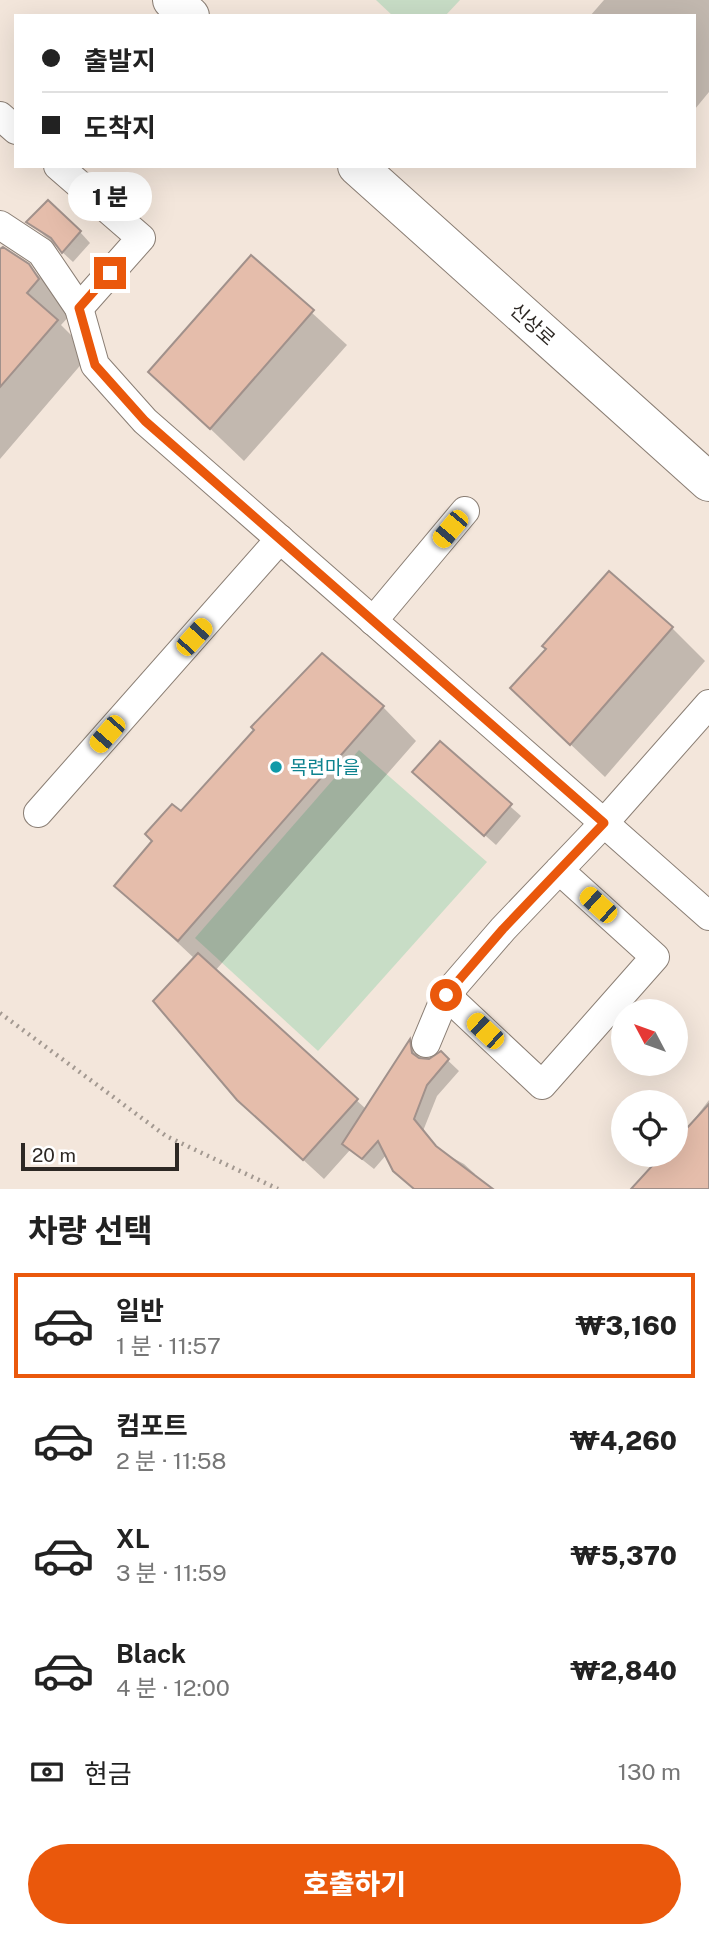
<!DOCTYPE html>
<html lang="ko">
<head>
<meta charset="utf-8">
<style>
  :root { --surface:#fff; --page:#f6f6f6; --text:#222; --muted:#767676; --line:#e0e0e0; --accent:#ea580c }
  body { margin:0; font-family:"Public Sans","Noto Sans KR",sans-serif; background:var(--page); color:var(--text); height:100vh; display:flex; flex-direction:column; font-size:26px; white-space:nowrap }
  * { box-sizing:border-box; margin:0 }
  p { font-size:23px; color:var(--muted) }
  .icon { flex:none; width:38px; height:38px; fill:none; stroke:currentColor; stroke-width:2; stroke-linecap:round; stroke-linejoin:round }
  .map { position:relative; height:1189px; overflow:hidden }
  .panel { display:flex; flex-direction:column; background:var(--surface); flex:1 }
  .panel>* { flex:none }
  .banner { position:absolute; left:14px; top:14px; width:682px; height:154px; border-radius:0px; box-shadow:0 7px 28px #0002; display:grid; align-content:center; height:154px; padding:0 28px; background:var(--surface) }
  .needle { width:46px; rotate:311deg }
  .fabs { position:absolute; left:611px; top:999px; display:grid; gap:14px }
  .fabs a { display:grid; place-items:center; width:77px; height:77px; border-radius:50%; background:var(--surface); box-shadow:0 7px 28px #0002; font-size:35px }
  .scale { position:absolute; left:21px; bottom:18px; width:158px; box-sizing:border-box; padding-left:7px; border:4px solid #2d2824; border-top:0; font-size:19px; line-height:24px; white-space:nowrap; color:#2d2824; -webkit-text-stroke:5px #fff; paint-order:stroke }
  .end { position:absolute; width:32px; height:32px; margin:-16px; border:9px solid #ea580c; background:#fff; box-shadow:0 0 0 4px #fff }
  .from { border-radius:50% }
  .bubble { position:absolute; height:49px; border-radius:24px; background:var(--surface); box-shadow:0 7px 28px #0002; font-size:23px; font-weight:800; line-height:49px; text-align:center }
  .car { position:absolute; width:21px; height:42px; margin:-21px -10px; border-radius:9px; box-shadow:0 0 5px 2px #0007; background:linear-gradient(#f5c518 24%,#345 0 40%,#f5c518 0 76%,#345 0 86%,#f5c518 0) }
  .banner b { display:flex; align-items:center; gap:24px; height:66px; font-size:26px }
  .banner b+b { border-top:2px solid var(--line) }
  .banner i { width:18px; height:18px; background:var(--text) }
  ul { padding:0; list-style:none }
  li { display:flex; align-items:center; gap:21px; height:105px; margin:0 14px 10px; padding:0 14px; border:4px solid transparent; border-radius:0px }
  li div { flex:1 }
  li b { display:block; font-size:26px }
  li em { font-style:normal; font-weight:800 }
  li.on { border-color:var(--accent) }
  li>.icon { width:63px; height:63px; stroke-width:1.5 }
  h2 { padding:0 28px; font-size:32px; line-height:84px }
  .pay { display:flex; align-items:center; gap:18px; height:77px; padding:0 28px; font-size:26px }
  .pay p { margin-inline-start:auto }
  .cta { display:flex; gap:14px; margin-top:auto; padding:14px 28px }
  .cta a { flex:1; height:80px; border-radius:42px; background:var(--accent); color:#fff; font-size:28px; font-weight:800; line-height:80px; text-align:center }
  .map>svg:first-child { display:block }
  .green { fill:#c8ddc6 }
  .shadow { fill:#0003 }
  .building { fill:#e5bdab; stroke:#a1918b; stroke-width:2 }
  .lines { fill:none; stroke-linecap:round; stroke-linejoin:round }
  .service-casing { stroke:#8a7e74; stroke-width:30 }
  .tertiary-casing { stroke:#8a7e74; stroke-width:40 }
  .path { stroke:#a39991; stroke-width:4.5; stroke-dasharray:2 5; stroke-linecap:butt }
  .service { stroke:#fff; stroke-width:28 }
  .tertiary { stroke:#fff; stroke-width:38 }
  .route { stroke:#ea580c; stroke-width:9 }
  .culture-dot { fill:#0f9aa8; stroke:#fff; stroke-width:2.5 }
  .labels { text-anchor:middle; stroke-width:7; stroke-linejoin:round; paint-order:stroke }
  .street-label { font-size:19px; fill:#2d2824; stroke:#fff }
  .culture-label { font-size:19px; fill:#0d838f; stroke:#fff; text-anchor:start }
</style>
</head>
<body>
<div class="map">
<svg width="709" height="1189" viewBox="0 0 709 1189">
  <rect width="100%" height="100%" fill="#f3e6db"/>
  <g class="green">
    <path d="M 376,0 L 460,0 L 445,16 L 393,16 Z"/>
    <path d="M 359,750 L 487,862 L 318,1051 L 195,938 Z"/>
  </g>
  <g class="shadow">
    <path d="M 604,0 L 709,0 L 709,92 L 695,109 L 695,16 L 590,16 Z"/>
    <path d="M 34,226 L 80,232 L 90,243 L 73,262 Z"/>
    <path d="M 252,258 L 347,345 L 244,461 L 151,372 Z"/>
    <path d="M 0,265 L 28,265 L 62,300 L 72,313 L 61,325 L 90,354 L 0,459 Z"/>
    <path d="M 672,628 L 705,661 L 605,777 L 546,721 Z"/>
    <path d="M 383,707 L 416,741 L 215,971 L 366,1109 L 411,1041 L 420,1051 L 422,1060 L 429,1061 L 440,1053 L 459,1071 L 437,1096 L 423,1131 L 440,1151 L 464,1164 L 475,1174 L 476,1189 L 387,1154 L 374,1169 L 350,1150 L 324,1179 L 260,1120 L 195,959 L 117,886 L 182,813 Z"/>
    <path d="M 440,744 L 521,816 L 496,845 L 425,782 Z"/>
    <path d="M 709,1100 L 709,1189 L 664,1155 L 676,1155 L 676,1143 Z"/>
  </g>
  <g class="building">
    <path d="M 48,200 L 81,231 L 62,253 L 51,238 L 26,222 Z"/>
    <path d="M 3,247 L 29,264 L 39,279 L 27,293 L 58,320 L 0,387 L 0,249 Z"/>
    <path d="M 251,255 L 314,310 L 210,429 L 148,372 Z"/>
    <path d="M 609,571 L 673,627 L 570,745 L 510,688 L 546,649 L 542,646 Z"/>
    <path d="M 322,653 L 384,706 L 178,941 L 114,886 L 152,841 L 145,834 L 172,804 L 181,811 L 254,730 L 251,727 Z"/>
    <path d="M 440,741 L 512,804 L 484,836 L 412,772 Z"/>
    <path d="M 198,953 L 358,1099 L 303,1160 L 237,1100 L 153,1001 Z"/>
    <path d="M 410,1039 L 412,1053 L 419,1058 L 429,1059 L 441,1051 L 449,1059 L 427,1085 L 414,1119 L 436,1146 L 493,1189 L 414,1189 L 393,1171 L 378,1141 L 362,1159 L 342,1144 Z"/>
    <path d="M 709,1104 L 709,1189 L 631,1189 L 662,1155 L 676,1155 L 676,1140 Z"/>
  </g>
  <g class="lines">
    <g class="service-casing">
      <g id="service">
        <path d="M 0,116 L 16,130"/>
        <path d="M 58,166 L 141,238 L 79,308"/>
        <path d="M 0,225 L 41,252 L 79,308 L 95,365 L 145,421 L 604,823 L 709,704"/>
        <path d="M 373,621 L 465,511"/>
        <path d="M 38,813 L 280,539"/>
        <path d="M 559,870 L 655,957 L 542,1085 L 446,995 L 503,929 L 604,823 L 709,916"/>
        <path d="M 426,1043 L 446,995"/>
      </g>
    </g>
    <g class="tertiary-casing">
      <g id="tertiary">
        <path d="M 172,0 L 190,16"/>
        <path d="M 357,166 L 709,482"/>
      </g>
    </g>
    <path class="path" d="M 0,1013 L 166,1136 L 278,1189"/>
    <use href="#service" class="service"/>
    <use href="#tertiary" class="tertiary"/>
  </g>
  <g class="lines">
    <path class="route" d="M 110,273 L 79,308 L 95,365 L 145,421 L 604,823 L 503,929 L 446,995"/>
  </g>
  <circle class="culture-dot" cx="276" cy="767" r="7"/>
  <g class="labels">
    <g class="street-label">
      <text transform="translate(533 324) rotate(42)" y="7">신상로</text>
    </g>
    <g class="culture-label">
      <text x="290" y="774">목련마을</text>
    </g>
  </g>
</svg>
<div class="fabs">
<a><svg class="needle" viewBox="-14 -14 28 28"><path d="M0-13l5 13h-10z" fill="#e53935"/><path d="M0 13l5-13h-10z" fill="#767676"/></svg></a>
<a><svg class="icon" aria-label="locate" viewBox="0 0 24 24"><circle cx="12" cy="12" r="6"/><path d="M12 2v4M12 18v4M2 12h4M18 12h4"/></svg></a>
</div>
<div class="scale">20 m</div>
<i class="end from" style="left:446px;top:995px"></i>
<i class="end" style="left:110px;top:273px"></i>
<div class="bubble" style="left:68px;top:172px;width:84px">1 분</div>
<i class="car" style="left:450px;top:529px;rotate:220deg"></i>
<i class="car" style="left:194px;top:637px;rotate:42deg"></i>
<i class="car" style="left:107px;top:734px;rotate:221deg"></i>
<i class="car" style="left:598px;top:905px;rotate:312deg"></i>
<i class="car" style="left:485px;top:1031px;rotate:313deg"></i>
<div class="banner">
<b><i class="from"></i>출발지</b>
<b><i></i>도착지</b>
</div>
</div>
<section class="panel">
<h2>차량 선택</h2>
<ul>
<li class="on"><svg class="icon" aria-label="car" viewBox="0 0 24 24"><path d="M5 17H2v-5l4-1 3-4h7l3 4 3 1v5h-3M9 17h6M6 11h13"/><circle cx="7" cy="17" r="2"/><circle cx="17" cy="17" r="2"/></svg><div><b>일반</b><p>1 분 · 11:57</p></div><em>₩3,160</em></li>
<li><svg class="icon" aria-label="car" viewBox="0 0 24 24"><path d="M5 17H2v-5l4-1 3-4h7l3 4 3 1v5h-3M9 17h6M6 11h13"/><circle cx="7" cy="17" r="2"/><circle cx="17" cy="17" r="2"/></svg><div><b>컴포트</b><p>2 분 · 11:58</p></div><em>₩4,260</em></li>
<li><svg class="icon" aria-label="car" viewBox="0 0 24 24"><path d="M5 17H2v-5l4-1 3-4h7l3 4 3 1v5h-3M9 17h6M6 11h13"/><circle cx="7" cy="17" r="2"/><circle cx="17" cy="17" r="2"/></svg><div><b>XL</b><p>3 분 · 11:59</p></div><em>₩5,370</em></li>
<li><svg class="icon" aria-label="car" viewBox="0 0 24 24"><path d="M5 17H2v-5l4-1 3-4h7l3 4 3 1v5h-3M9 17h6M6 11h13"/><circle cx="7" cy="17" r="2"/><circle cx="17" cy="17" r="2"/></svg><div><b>Black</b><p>4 분 · 12:00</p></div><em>₩2,840</em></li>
</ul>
<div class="pay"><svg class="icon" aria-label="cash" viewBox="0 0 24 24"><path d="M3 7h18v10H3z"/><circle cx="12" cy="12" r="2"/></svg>현금<p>130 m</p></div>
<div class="cta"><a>호출하기</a></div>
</section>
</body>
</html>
